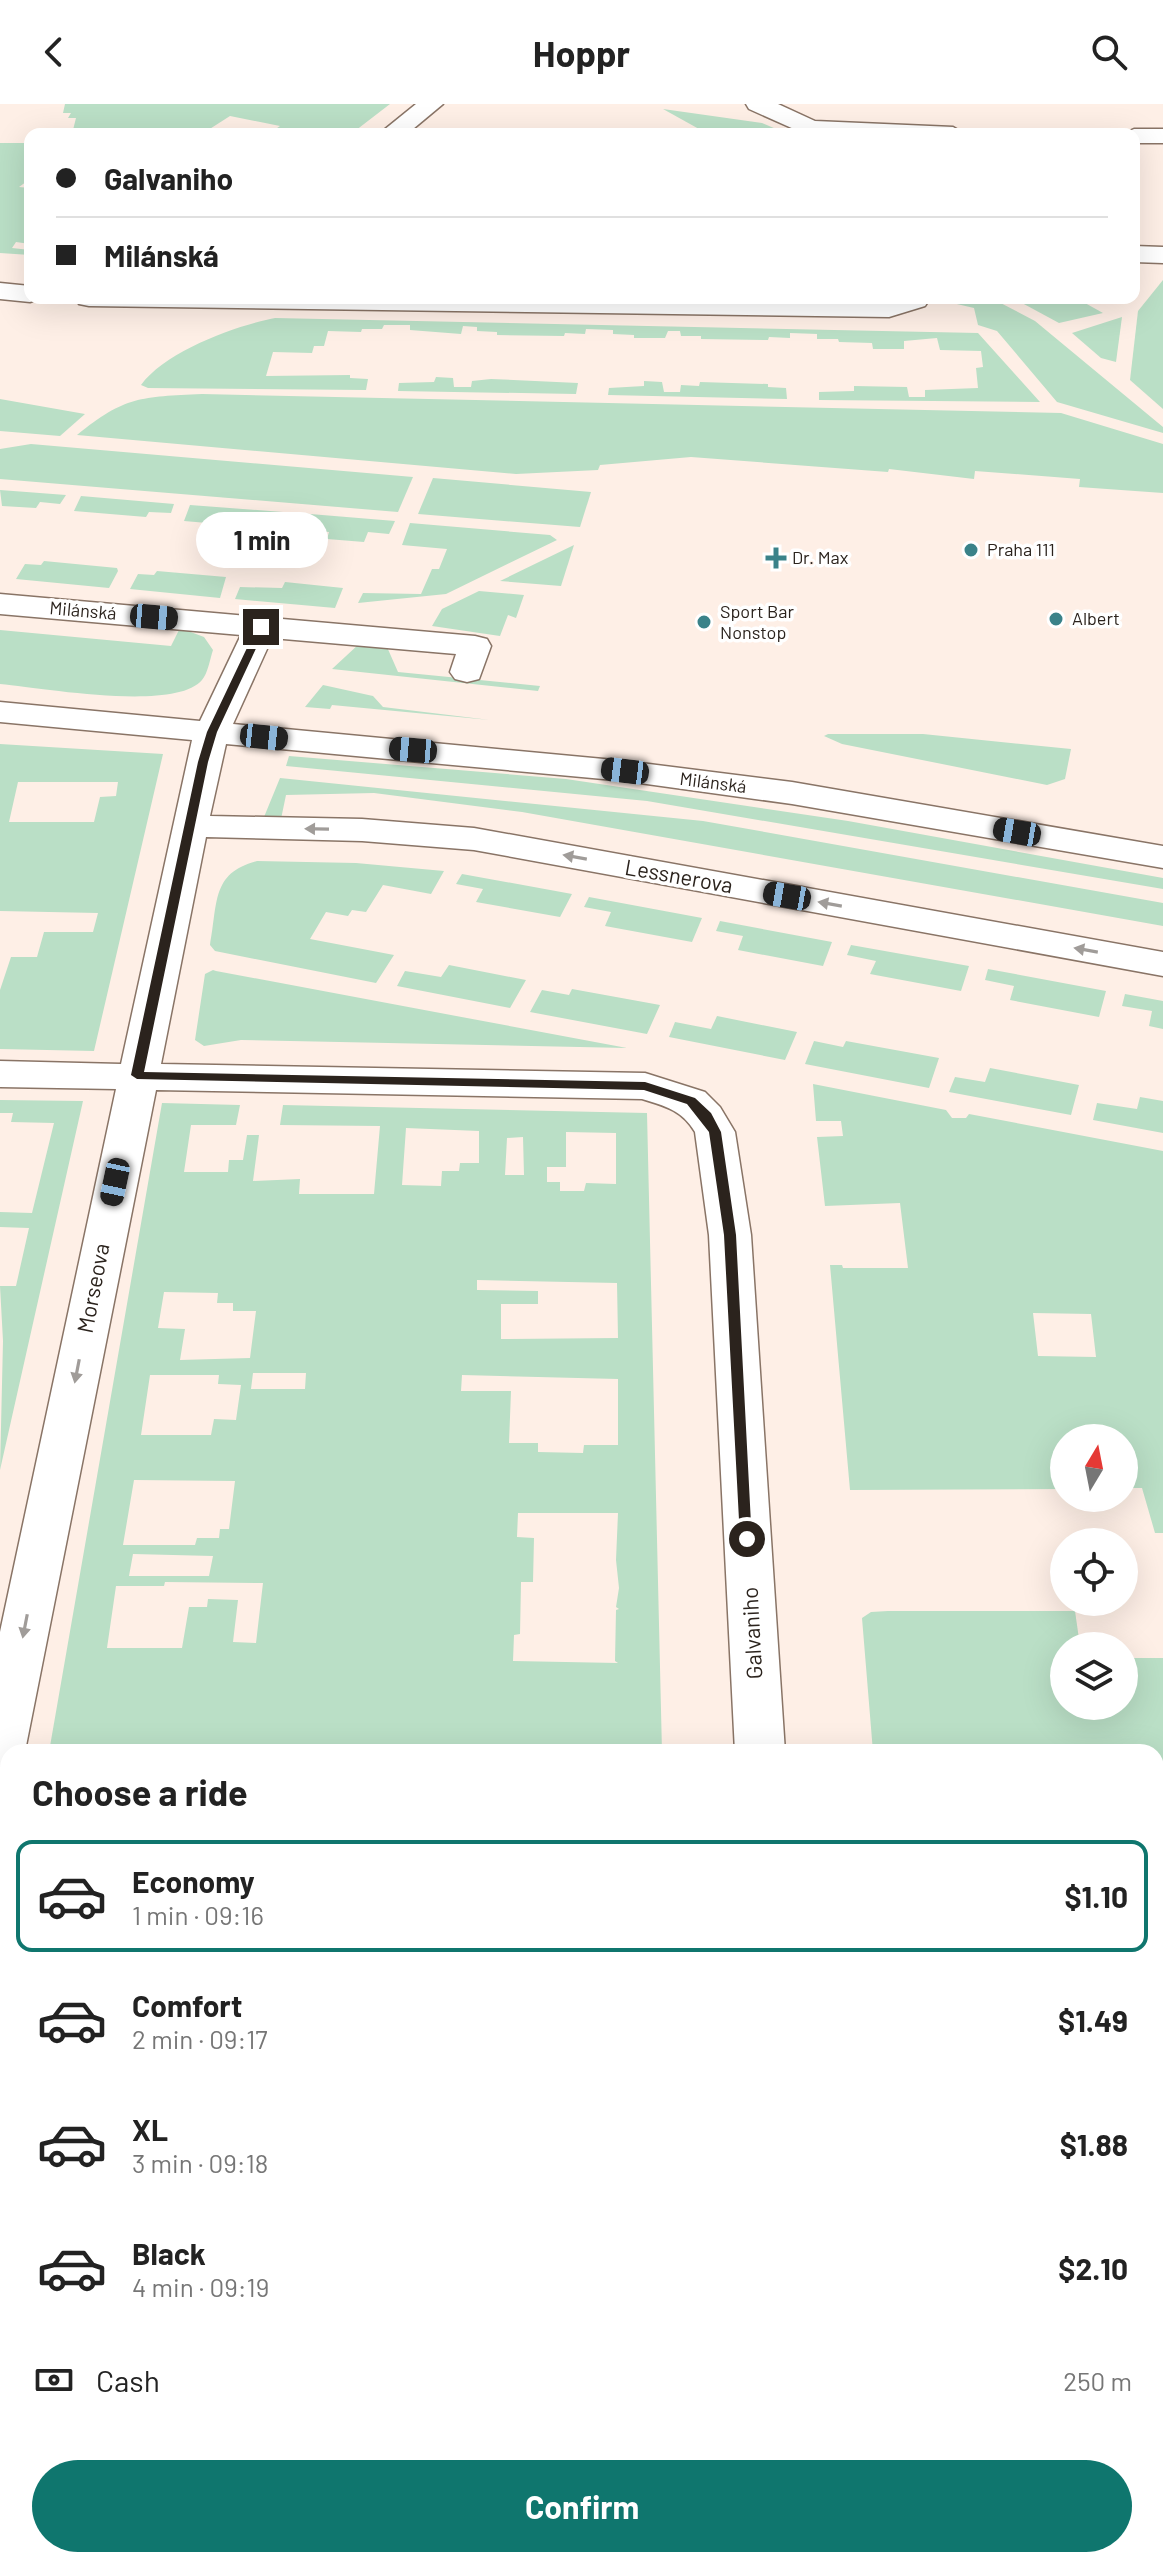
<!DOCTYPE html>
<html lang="en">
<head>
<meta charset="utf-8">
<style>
  :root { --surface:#fff; --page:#f6f6f6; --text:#222; --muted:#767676; --line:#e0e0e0; --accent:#0f766e }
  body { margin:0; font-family:Barlow,sans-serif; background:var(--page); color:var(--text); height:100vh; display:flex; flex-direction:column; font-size:30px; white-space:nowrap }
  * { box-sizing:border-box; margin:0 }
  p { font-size:26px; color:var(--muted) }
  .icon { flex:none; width:44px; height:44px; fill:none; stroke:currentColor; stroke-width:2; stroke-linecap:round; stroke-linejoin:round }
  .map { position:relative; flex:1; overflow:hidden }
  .side { position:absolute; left:0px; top:1640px; width:1164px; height:824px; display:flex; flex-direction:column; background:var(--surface); border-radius:24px 24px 0 0; box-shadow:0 8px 32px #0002 }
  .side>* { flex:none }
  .guide { position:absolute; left:24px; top:24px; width:1116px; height:176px; border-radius:16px; box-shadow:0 8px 32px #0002; display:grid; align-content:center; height:176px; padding:0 32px; background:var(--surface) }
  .needle { width:52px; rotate:10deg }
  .controls { position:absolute; left:1050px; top:1320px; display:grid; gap:16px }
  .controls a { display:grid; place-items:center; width:88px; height:88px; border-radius:50%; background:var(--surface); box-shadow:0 8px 32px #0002; font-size:40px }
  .end { position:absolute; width:36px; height:36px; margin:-18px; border:10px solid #2b231d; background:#fff; box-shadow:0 0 0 4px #fff }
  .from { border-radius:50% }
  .bubble { position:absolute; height:56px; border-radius:28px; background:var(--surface); box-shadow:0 8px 32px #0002; font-size:26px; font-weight:700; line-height:56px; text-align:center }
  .car { position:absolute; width:24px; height:48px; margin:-24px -12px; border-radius:10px; box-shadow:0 0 6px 2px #0007; background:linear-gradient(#222 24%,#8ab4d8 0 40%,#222 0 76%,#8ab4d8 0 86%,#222 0) }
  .guide b { display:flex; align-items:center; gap:28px; height:76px; font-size:30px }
  .guide b+b { border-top:2px solid var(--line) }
  .guide i { width:20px; height:20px; background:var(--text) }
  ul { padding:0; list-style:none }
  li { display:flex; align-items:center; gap:24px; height:112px; margin:0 16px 12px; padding:0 16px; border:4px solid transparent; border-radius:16px }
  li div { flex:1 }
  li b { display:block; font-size:30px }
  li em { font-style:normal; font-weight:700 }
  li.on { border-color:var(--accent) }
  li>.icon { width:72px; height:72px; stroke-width:1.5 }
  h2 { padding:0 32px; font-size:36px; line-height:96px }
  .pay { display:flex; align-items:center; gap:20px; height:88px; padding:0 32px; font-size:30px }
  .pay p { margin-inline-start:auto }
  .action { display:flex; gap:16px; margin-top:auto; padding:16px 32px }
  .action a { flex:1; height:92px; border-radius:48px; background:var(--accent); color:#fff; font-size:32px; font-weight:700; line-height:92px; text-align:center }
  header { display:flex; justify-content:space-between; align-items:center; height:104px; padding:0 32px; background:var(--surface); font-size:36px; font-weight:700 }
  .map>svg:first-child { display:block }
  .green { fill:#badfc6; fill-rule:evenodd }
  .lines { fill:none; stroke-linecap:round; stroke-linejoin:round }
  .minor-casing { stroke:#897466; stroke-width:3 }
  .minor { fill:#fff; fill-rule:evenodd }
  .oneway { fill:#a09c99 }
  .route { fill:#2b231d }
  .poi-dot { fill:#3a8289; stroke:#fff; stroke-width:3 }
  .labels { text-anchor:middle; stroke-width:7; stroke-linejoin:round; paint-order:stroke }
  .far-poi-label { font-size:18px; fill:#2b231d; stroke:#fff; text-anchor:start }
  .far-street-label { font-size:18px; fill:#2b231d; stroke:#fff }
  .street-label { font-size:22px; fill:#2b231d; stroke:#fff }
</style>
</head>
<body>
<header><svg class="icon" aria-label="back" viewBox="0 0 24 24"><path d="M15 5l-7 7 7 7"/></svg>Hoppr<svg class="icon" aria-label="search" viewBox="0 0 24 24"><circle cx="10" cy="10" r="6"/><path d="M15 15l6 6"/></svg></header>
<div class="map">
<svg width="1163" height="2464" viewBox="0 0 1163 2464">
  <rect width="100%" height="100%" fill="#feefe6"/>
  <g class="green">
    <path d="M 65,0 L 390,0 L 351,30 L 254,30 L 259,27 L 270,29 L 280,22 L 230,12 L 205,28 L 213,30 L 143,26 L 139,30 L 72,30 L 76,14 L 68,14 L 71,9 L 63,9 Z"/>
    <path d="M 663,5 L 762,19 L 788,30 L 708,30 Z"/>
    <path d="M 0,39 L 30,39 L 30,75 L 19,83 L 30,84 L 30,140 L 16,138 L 12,144 L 30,146 L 30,151 L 0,149 Z"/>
    <path d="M 1163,176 L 1163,305 L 1130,276 L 1138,207 Z"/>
    <path d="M 931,194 L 991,194 L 1035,217 L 1163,323 L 1163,329 L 1057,298 L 997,227 L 978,221 L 974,204 Z"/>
    <path d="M 1013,194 L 1076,194 L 1103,209 L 1059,219 Z"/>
    <path d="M 1122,213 L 1116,258 L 1101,254 L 1072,229 Z"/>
    <path d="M 275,214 L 978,229 L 1040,298 L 819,296 L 819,288 L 854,287 L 854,282 L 907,283 L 909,293 L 925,293 L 925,286 L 978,284 L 976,264 L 983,263 L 981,247 L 940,246 L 937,234 L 904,237 L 904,245 L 873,245 L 872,239 L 839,238 L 838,235 L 817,235 L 817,230 L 790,229 L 790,234 L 769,233 L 768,236 L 701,235 L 701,232 L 681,232 L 680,227 L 668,227 L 665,234 L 634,234 L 634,231 L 613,230 L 613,226 L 586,225 L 585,230 L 565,229 L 564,232 L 497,231 L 497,228 L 477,227 L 477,223 L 463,222 L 461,230 L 410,226 L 410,221 L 384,221 L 382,225 L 362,225 L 361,228 L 328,227 L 324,242 L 314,242 L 312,249 L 273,248 L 266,272 L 350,271 L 350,274 L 368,275 L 366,286 L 148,284 L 141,281 C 166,247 235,222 275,214 Z"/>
    <path d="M 436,273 L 453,274 L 454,283 L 471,283 L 472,277 L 491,275 L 578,279 L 576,290 L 398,287 L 399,279 L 434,278 Z"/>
    <path d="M 644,277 L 662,278 L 664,288 L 680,288 L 681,281 L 699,282 L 700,278 L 768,280 L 768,283 L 786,284 L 787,295 L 608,291 L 609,284 L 644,282 Z"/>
    <path d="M 202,290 L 1061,309 L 1163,340 L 1163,389 L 1079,383 L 1080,375 L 975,367 L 974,375 L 889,365 L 888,368 L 691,353 L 600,361 L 598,366 L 516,370 L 77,331 C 125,292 141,293 202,290 Z"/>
    <path d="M 0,295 L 85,310 L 60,332 L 0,327 Z"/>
    <path d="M 31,340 L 413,373 L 398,408 L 0,375 L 0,345 Z"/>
    <path d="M 433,374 L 591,388 L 580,423 L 418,410 Z"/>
    <path d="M 0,386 L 66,391 L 60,400 L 40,398 L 36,404 L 2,402 Z"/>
    <path d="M 81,392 L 174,400 L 171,409 L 149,408 L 146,413 L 74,407 Z"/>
    <path d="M 190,401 L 283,408 L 278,418 L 257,416 L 254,423 L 184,417 Z"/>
    <path d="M 298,409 L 395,417 L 389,430 L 368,428 L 364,438 L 327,435 L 329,428 L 292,425 Z"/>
    <path d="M 410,419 L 550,431 L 557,436 L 446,490 L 358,499 L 363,489 L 421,490 L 432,465 L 439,465 L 447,445 L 402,441 Z"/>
    <path d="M 574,441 L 561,482 L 500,477 Z"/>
    <path d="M 44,457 L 117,464 L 118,467 L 109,484 L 16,475 L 25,460 L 41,461 Z"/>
    <path d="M 157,467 L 226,473 L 220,494 L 130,485 L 138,470 L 154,471 Z"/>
    <path d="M 285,478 L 343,484 L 335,504 L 235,495 L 240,483 L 282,484 Z"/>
    <path d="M 479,487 L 524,491 L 516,514 L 508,511 L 500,532 L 432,522 L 442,505 Z"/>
    <path d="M 180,524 L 204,533 L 213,546 C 210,555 208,569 202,576 C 175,608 43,584 0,580 L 0,526 L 171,542 Z"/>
    <path d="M 359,540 L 387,543 L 398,568 L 540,582 L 538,587 L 332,565 Z"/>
    <path d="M 323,581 L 373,592 L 383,603 L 490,616 L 332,601 L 330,605 L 305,603 Z"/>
    <path d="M 828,630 L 923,630 L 1071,645 L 1065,675 L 1047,681 L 842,640 L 824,632 Z"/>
    <path d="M 0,640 L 163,650 L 94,947 L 0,945 L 0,886 L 11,853 L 37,853 L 44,828 L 93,828 L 98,809 L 0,807 ZM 18,678 L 118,678 L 116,692 L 100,693 L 94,718 L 9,718 Z"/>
    <path d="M 289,652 L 566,675 L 848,717 L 1163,774 L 1163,785 L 647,697 L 286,662 Z"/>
    <path d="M 280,674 L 703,717 L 1163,799 L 1163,822 L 522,708 L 374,689 L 286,691 L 281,715 L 264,713 Z"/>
    <path d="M 257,757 L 356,759 L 444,767 L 431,790 L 383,781 L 366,808 L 352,806 L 348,812 L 326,808 L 310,835 L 394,851 L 376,879 L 215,847 L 210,841 C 218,799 211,769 257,757 Z"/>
    <path d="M 462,770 L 572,790 L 560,813 L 476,798 L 483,785 L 456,780 Z"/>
    <path d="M 589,793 L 702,814 L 692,838 L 605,822 L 611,808 L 584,803 Z"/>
    <path d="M 720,817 L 832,838 L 823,862 L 738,846 L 743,832 L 716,827 Z"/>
    <path d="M 851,841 L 969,862 L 961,887 L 870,870 L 876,857 L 847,851 Z"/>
    <path d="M 449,861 L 526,876 L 510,904 L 397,882 L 405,867 L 441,873 Z"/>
    <path d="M 988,865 L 1106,887 L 1099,913 L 1010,896 L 1014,882 L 985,876 Z"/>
    <path d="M 213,866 L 216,867 L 627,944 L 241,936 L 204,942 L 195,936 L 205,870 Z"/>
    <path d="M 572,885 L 660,901 L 647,930 L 530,908 L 542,886 L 569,891 Z"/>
    <path d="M 1125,890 L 1163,897 L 1163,925 L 1149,922 L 1152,907 L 1122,902 Z"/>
    <path d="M 717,912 L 797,928 L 785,956 L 669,933 L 675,918 L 711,925 Z"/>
    <path d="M 814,937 L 843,943 L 846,937 L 939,954 L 929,984 L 805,960 Z"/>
    <path d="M 990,964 L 1079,981 L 1071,1011 L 949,988 L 955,973 L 985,978 Z"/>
    <path d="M 813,980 L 946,1006 L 952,1014 L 966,1014 L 969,1010 L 1163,1047 L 1163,1429 L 1155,1429 L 1142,1384 L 1124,1384 L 1124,1334 L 1064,1334 L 1064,1385 L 850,1386 L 830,1161 L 842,1161 L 843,1164 L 908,1164 L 900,1099 L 825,1102 L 817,1033 L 843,1032 L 841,1017 L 816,1017 ZM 1033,1209 L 1091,1210 L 1096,1253 L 1038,1252 Z"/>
    <path d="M 1140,993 L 1163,997 L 1163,1029 L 1093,1016 L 1097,999 L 1137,1005 Z"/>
    <path d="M 0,996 L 83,997 L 0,1366 L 3,1237 L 0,1182 L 16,1182 L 29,1124 L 0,1123 L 0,1108 L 32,1109 L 54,1019 L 11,1018 L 13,1009 L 0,1009 Z"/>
    <path d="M 162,999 L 240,1001 L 236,1021 L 191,1021 L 184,1068 L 228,1068 L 229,1056 L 243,1056 L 247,1031 L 259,1031 L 253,1077 L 300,1075 L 299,1090 L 374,1090 L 380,1022 L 280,1021 L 283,1001 L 647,1009 L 662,1648 L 49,1648 ZM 406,1024 L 479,1027 L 479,1059 L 460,1059 L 459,1067 L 442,1067 L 441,1082 L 402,1081 ZM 566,1028 L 616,1029 L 616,1080 L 586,1079 L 584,1087 L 560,1087 L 560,1078 L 547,1078 L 547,1063 L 566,1063 ZM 523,1033 L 524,1071 L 505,1071 L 507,1034 ZM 477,1176 L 617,1179 L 618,1234 L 501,1235 L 501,1200 L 538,1200 L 538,1187 L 477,1186 ZM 164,1188 L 218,1189 L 217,1199 L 233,1199 L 233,1207 L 256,1207 L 250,1254 L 180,1256 L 185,1225 L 158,1224 ZM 253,1269 L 306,1269 L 305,1285 L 251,1285 ZM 219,1271 L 218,1280 L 241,1281 L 236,1316 L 214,1315 L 211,1331 L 141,1331 L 150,1271 ZM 462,1271 L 618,1275 L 618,1341 L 584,1341 L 583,1349 L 538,1348 L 538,1339 L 509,1339 L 511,1287 L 461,1287 ZM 134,1376 L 235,1377 L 229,1425 L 220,1425 L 219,1434 L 197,1434 L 195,1441 L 123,1441 ZM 518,1409 L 618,1409 L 616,1456 L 619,1484 L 616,1503 L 619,1505 L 616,1506 L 615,1557 L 618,1559 L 513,1557 L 514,1531 L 520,1530 L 521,1478 L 533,1478 L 534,1434 L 517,1433 ZM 133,1450 L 213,1452 L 209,1472 L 129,1472 ZM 165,1478 L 263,1479 L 256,1539 L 233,1538 L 238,1496 L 208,1495 L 207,1503 L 189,1503 L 182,1544 L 107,1544 L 116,1482 L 164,1482 Z"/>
    <path d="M 888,1507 L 1075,1507 L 1080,1542 L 1064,1542 L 1064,1602 L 1124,1602 L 1124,1554 L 1163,1554 L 1163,1792 L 1156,1792 L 1156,1648 L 873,1648 L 862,1514 L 871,1508 Z"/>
    <path d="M 0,1954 L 8,1954 L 8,2443 L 0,2442 Z"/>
    <rect x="1156" y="1957" width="7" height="130"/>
    <path d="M 1156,2180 L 1163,2180 L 1163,2464 L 124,2464 L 125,2456 L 1156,2456 Z"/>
  </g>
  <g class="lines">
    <g class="minor-casing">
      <g id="minor">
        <path d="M 416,0 L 443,0 L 407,30 L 379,30 Z"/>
        <path d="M 746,0 L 778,0 L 815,17 L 953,23 L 965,30 L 805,30 L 749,5 Z"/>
        <path d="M 1134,25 L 1163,25 L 1163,39 L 1134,39 L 1134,30 L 1123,30 Z"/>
        <path d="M 1134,142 L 1163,143 L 1163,159 L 1134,158 Z"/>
        <path d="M 0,179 L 30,182 L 30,194 L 41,194 L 30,198 L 0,195 Z"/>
        <path d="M 75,194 L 927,194 L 929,196 L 925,202 L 889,213 L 89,202 L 79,200 Z"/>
        <path d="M 0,490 L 475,532 L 487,535 L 491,542 L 479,575 L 467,578 L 455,575 L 450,568 L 456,550 L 272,534 L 233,620 L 625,657 L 792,678 L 1163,742 L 1163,764 L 792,700 L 625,677 L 226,640 L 210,712 L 362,715 L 474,724 L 1163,848 L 1163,872 L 474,746 L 362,737 L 206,733 L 161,960 L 645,969 L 705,988 L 720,1003 L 735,1028 L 751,1131 L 785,1648 L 735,1648 L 709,1131 L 695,1028 C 682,1006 665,1002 642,995 L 156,986 L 25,1647 L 8,1648 L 8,1665 L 0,1668 L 0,1528 L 116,985 L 0,983 L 0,957 L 121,960 L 192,636 L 0,618 L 0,598 L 200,617 L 241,531 L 0,510 Z"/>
        <path d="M 1163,1866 L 1163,1914 L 1156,1915 L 1156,1867 Z"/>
        <path d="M 8,1880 L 8,1928 L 0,1929 L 0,1881 Z"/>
      </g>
    </g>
    <use href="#minor" class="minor"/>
  </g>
  <defs><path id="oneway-solid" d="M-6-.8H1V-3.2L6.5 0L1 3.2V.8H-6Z" transform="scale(2)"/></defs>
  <g class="oneway">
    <use href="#oneway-solid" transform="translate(317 725) rotate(-179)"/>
    <use href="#oneway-solid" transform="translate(575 753) rotate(-170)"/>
    <use href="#oneway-solid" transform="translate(830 800) rotate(-170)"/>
    <use href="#oneway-solid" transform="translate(1086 846) rotate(-170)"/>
    <use href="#oneway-solid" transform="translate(77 1267) rotate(101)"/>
    <use href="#oneway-solid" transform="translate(25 1522) rotate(101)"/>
  </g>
  <path class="route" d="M 261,520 L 266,523 L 217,628 L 208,658 L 144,968 L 645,978 L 695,994 L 711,1009 L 721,1028 L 736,1131 L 752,1439 L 747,1440 L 740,1435 L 724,1131 L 709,1028 L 687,1000 L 644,986 L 137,975 L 131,971 L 198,658 L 207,628 L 257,523 Z"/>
  <g class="poi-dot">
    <circle cx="971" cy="446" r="8"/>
    <path d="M772 442h8v8h8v8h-8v8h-8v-8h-8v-8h8z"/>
    <circle cx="1056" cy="515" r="8"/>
    <circle cx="704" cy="518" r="8"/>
  </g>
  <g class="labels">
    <g class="far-poi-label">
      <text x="987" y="452">Praha 111</text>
      <text x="792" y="460">Dr. Max</text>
      <text x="720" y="514">Sport Bar<tspan x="720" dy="21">Nonstop</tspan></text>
      <text x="1072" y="521">Albert</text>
    </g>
    <g class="far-street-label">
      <text transform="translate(83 507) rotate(5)" y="6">Milánská</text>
      <text transform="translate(713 679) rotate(7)" y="6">Milánská</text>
    </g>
    <g class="street-label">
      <text transform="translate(679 772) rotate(10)" y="8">Lessnerova</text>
      <text transform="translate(93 1184) rotate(-79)" y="8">Morseova</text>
      <text transform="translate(752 1529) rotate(-93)" y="8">Galvaniho</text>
    </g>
  </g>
</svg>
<div class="controls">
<a><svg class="needle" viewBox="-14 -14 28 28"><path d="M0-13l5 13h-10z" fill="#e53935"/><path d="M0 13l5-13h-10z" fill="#767676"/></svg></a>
<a><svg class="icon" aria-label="locate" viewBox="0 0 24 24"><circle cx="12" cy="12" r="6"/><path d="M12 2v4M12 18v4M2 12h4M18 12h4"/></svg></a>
<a><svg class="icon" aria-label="layers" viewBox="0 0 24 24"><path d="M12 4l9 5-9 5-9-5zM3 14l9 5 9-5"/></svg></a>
</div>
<i class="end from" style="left:747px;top:1435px"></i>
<i class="end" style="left:261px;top:523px"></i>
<div class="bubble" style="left:196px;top:408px;width:132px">1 min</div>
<i class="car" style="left:154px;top:513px;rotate:95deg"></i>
<i class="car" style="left:264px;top:633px;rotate:96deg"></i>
<i class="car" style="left:413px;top:646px;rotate:275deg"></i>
<i class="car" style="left:625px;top:667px;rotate:277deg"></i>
<i class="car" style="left:1017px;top:728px;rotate:280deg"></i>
<i class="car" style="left:787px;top:792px;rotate:280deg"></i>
<i class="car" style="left:115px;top:1078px;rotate:192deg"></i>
<div class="guide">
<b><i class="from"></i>Galvaniho</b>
<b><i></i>Milánská</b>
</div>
<section class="side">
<h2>Choose a ride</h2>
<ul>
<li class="on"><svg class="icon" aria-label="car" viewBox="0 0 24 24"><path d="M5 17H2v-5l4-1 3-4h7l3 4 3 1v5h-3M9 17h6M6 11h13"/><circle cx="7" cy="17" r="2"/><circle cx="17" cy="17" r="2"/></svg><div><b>Economy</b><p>1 min · 09:16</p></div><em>$1.10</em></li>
<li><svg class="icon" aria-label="car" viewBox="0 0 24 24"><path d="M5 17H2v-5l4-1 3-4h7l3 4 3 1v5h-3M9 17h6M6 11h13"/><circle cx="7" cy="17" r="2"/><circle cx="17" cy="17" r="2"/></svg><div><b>Comfort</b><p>2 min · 09:17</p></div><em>$1.49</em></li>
<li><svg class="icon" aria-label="car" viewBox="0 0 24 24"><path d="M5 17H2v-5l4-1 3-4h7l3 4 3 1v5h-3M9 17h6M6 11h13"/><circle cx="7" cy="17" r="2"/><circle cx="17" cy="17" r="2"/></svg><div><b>XL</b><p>3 min · 09:18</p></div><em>$1.88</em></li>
<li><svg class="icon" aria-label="car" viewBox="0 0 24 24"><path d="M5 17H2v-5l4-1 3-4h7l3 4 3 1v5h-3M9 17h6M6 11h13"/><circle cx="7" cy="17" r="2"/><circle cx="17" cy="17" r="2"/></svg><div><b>Black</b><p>4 min · 09:19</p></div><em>$2.10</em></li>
</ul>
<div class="pay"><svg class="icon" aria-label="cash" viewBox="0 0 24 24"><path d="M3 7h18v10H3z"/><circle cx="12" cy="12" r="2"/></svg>Cash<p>250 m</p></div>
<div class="action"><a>Confirm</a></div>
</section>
</div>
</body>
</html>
